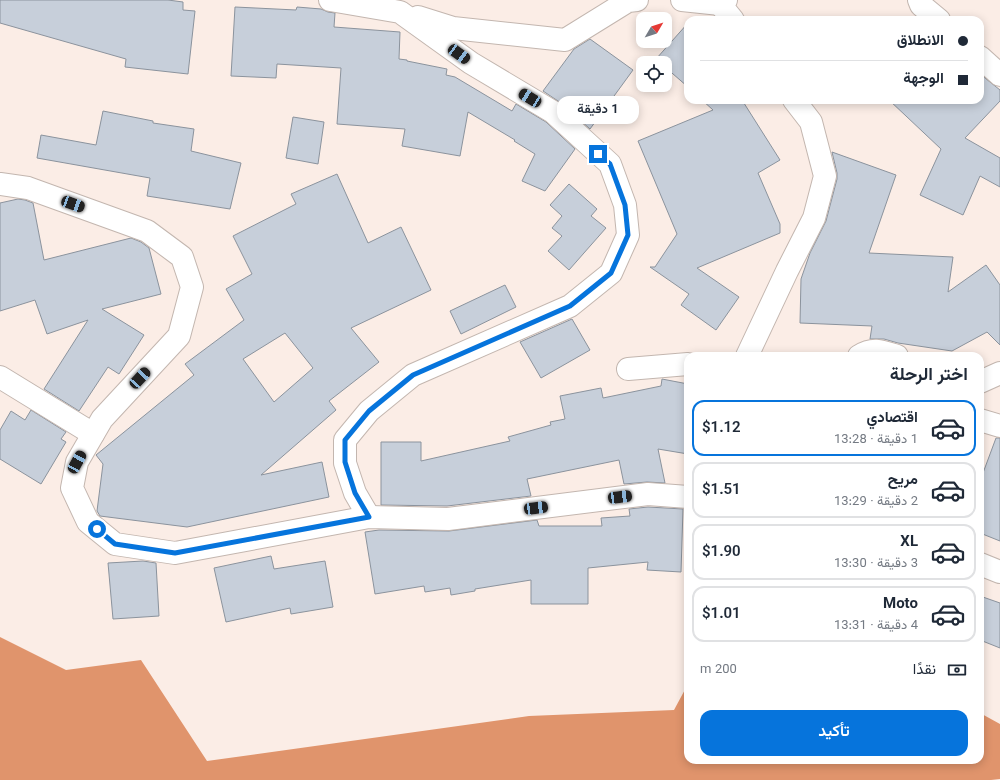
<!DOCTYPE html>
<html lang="ar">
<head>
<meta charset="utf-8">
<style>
  :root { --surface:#fff; --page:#f2f2f3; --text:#1f2937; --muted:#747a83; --line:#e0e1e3; --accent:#0674dc }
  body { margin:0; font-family:Georgia,Vazirmatn,serif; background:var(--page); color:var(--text); direction:rtl; height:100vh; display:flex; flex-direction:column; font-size:15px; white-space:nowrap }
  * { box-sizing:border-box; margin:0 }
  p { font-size:13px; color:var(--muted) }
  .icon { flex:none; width:22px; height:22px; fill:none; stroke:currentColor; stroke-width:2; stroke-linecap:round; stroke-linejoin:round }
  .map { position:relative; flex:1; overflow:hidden; direction:ltr }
  .sheet { position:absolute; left:684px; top:352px; width:300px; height:412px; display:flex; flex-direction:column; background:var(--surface); border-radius:12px; box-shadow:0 2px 10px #0003; direction:rtl }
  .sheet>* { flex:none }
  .top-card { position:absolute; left:684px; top:16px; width:300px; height:88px; border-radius:12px; box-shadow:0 2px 10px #0003; direction:rtl; display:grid; align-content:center; height:88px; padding:0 16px; background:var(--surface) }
  .needle { width:26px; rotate:51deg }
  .tools { position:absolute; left:636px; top:12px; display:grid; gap:8px }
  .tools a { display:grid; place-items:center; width:36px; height:36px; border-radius:8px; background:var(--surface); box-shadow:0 2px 10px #0003; font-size:20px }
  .end { position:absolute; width:18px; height:18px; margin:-9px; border:5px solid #0674dc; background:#fff; box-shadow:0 0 0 2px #fff }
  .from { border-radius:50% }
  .bubble { position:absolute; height:28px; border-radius:12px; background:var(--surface); box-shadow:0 2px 10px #0003; font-size:13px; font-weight:600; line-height:28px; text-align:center; direction:rtl }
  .car { position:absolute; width:12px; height:24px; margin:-12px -6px; border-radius:5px; box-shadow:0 0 3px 1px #0007; background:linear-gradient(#222 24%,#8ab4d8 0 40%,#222 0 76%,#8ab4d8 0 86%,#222 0) }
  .top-card b { display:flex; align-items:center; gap:14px; height:38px; font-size:15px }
  .top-card b+b { border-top:1px solid var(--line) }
  .top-card i { width:10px; height:10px; background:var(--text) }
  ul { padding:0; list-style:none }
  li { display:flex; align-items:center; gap:12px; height:56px; margin:0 8px 6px; padding:0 8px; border:2px solid var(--line); border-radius:12px }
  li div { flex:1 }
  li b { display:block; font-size:15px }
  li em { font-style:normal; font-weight:600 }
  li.current { border-color:var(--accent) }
  li>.icon { width:36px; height:36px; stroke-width:1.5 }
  h2 { padding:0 16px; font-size:18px; line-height:48px }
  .pay { display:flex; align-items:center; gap:10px; height:44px; padding:0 16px; font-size:15px }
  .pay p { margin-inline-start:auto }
  .primary-button { display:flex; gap:8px; margin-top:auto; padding:8px 16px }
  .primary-button a { flex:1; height:46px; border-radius:12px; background:var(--accent); color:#fff; font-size:16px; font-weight:600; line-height:46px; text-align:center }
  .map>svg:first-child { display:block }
  .forest { fill:#e0946c }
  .building { fill:#c7cfda; stroke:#8b939d; fill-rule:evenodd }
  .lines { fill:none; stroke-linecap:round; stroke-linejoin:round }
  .minor-casing { stroke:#c3b6af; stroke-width:24 }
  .minor { stroke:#fff; stroke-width:22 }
  .route { stroke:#0674dc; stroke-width:5 }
</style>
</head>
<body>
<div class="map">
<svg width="1000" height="780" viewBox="0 0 1000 780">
  <rect width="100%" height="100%" fill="#fbede6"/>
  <path class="forest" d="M 0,637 L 66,670 L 141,660 L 207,761 L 529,716 L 674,710 L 688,684 L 688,760 L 980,760 L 980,713 L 1000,724 L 1000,779 L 991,780 L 0,780 Z"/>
  <g class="building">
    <path d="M 0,0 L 168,0 L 183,2 L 183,10 L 195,11 L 188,74 L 125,67 L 126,59 L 0,23 Z"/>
    <path d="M 235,7 L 296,10 L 297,7 L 321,9 L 328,12 L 335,13 L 334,27 L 400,32 L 399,59 L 407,60 L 407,61 L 447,69 L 446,75 L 455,77 L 512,111 L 516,104 L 546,122 L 575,149 L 545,191 L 522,181 L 535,154 L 514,141 L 515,140 L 468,112 L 460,156 L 402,146 L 405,129 L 337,124 L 341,68 L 277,64 L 276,78 L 231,76 Z"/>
    <path d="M 688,23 L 688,87 L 665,67 L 665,63 L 661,63 L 656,59 Z"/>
    <path d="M 590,39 L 633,70 L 590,129 L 561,103 L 543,91 L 574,49 Z"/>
    <path d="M 980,74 L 1000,90 L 1000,101 L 965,138 L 1000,158 L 1000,187 L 980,176 L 963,215 L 920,195 L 941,149 L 889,100 L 980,100 Z"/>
    <path d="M 702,100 L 742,100 L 780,160 L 758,173 L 780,224 L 780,233 L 697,268 L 739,297 L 716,330 L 681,305 L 689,294 L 650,267 L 655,267 L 677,234 L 638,141 L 713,110 Z"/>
    <path d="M 103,111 L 153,121 L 153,123 L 194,129 L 191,151 L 241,163 L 230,209 L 147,196 L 150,178 L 37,158 L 41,135 L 96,145 Z"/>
    <path d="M 293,117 L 324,122 L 318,164 L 286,158 Z"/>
    <path d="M 832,152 L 896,175 L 869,253 L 953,257 L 948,292 L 986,265 L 1000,285 L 1000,345 L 987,332 L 952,351 L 898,343 L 884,339 L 870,339 L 872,326 L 800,323 L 801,279 L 810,253 L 826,221 L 837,179 L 837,173 Z"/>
    <path d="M 337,174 L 368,243 L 401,227 L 431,290 L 351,328 L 379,362 L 329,401 L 336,410 L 261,475 L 322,462 L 329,497 L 187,527 L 100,516 L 97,511 L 103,464 L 96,455 L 194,375 L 185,364 L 244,320 L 226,289 L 252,274 L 233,236 L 296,204 L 291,194 ZM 285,333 L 313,368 L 274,402 L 243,359 Z"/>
    <path d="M 569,184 L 597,209 L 591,216 L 606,228 L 569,270 L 548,251 L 562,236 L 552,228 L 562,216 L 550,205 Z"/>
    <path d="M 18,199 L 25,200 L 33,203 L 44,260 L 131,238 L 141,242 L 149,248 L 161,294 L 102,309 L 144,335 L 119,374 L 108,367 L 79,411 L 44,389 L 88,320 L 47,334 L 35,300 L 0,311 L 0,203 Z"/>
    <path d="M 505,285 L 516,307 L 461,334 L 450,311 Z"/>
    <path d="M 572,319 L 590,350 L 541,378 L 520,342 Z"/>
    <path d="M 662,379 L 688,384 L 688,454 L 658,449 L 665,483 L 647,482 L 624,484 L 619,460 L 527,479 L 531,496 L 447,506 L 381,505 L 381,442 L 421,442 L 421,461 L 510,441 L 508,437 L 551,425 L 550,422 L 565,419 L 560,396 L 601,388 L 603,398 L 661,386 Z"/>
    <path d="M 31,410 L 66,432 L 61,439 L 66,442 L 41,484 L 0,459 L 0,430 L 11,411 L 25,420 Z"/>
    <path d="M 996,438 L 1000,438 L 1000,541 L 980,533 L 980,481 Z"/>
    <path d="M 648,507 L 683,509 L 681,572 L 647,570 L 648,562 L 588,568 L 588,604 L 531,604 L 531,580 L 475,589 L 475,591 L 451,595 L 450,588 L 425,592 L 424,586 L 375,594 L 365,532 L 379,530 L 449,531 L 537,520 L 539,526 L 602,526 L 601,518 L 630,516 L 629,509 Z"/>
    <path d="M 271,556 L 274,569 L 325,561 L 333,607 L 291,614 L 290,608 L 226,622 L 214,568 Z"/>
    <path d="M 143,561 L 156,563 L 159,616 L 113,619 L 108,563 Z"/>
    <path d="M 980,596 L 1000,603 L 1000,648 L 980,640 Z"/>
  </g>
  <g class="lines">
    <g class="minor-casing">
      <g id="minor">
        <path d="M 330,0 L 400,12 L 471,63 L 553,112 L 610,164 L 625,205 L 628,235 L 611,273 L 570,306 L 413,375 L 369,411 L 345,440 L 345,463 L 355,493 L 369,517"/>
        <path d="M 682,0 L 720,4"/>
        <path d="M 726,0 L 720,4 L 733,20"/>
        <path d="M 919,0 L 921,5 L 939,20"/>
        <path d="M 418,17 L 453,28 L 565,40 L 628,1 L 637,0"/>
        <path d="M 980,57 L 1000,75"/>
        <path d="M 0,184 L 28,188 L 147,231 L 182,257 L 192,287 L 179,336 L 102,419 L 77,462 L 72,488 L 88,522 L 115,544 L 175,553 L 369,517 L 448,519 L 648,494 L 688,497"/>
        <path d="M 747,356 L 787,271 L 814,218 L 825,176 L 811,122 L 794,100"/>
        <path d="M 859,356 C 873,347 882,351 897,356"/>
        <path d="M 628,369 L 688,364"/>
        <path d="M 0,377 L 93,434"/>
        <path d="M 980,382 L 1000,373"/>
        <path d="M 980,420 L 1000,426"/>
        <path d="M 980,564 L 1000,572"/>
      </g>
    </g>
    <use href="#minor" class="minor"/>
  </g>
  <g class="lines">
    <path class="route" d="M 97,529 L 115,544 L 175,553 L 369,517 L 355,493 L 345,462 L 345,440 L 369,411 L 413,375 L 570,306 L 611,273 L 628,235 L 625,205 L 610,164 L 598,154"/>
  </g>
</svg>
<div class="tools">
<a><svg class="needle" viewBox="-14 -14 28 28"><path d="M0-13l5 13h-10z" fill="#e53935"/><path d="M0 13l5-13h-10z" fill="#747a83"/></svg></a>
<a><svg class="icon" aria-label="locate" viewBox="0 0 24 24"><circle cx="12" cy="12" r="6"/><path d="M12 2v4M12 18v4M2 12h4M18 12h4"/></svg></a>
</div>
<i class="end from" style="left:97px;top:529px"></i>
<i class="end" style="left:598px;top:154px"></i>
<div class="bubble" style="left:557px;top:96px;width:82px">1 دقيقة</div>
<i class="car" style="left:459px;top:54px;rotate:126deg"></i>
<i class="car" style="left:530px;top:98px;rotate:301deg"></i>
<i class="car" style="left:73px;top:204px;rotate:110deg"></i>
<i class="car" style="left:140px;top:378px;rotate:43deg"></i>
<i class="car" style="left:77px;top:462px;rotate:29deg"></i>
<i class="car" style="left:620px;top:497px;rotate:83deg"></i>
<i class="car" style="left:536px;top:508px;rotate:83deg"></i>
<div class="top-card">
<b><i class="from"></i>الانطلاق</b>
<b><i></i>الوجهة</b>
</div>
<section class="sheet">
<h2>اختر الرحلة</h2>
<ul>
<li class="current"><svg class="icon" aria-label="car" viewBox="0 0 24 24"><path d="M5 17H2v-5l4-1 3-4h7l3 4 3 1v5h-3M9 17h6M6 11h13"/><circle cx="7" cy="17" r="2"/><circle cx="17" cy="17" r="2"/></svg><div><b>اقتصادي</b><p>1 دقيقة · 13:28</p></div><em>$1.12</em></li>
<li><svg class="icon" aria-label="car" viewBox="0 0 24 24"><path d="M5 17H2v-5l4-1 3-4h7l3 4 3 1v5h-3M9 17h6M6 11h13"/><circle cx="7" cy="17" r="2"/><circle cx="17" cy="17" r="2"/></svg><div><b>مريح</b><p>2 دقيقة · 13:29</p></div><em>$1.51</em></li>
<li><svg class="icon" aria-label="car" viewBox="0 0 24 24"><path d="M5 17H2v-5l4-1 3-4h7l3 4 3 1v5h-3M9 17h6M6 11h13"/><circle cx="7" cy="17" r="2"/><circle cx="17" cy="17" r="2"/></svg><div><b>XL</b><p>3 دقيقة · 13:30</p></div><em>$1.90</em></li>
<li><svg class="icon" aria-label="car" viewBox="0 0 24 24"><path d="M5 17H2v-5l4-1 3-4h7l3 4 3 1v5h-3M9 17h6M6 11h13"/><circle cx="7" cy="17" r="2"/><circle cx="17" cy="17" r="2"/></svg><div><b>Moto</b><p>4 دقيقة · 13:31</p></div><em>$1.01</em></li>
</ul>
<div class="pay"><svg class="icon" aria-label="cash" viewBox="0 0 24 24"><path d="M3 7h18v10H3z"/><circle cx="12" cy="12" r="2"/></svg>نقدًا<p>200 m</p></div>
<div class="primary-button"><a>تأكيد</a></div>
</section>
</div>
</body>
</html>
